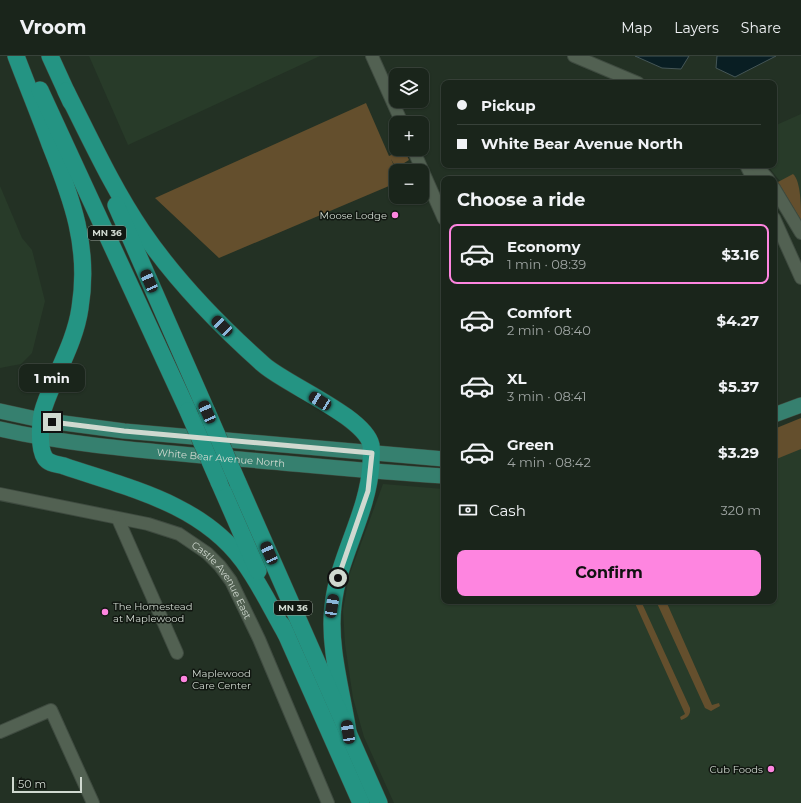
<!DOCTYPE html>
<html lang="en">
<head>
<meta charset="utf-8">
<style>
  :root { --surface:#1a251b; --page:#232d24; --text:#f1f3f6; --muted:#9fa5a3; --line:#38423a; --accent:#fe85e0 }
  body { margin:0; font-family:Montserrat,sans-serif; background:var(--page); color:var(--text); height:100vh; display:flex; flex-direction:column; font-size:15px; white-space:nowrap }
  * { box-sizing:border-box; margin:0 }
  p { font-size:13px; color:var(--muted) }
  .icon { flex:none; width:22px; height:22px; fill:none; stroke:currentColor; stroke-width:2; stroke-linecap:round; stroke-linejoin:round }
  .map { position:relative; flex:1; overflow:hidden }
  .side { position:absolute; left:441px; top:120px; width:336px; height:428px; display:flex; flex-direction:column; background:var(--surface); border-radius:8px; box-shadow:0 1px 3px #0004,0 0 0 1px var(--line) }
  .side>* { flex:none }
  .guide { position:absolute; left:441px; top:24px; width:336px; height:88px; border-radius:8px; box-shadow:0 1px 3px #0004,0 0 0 1px var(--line); display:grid; align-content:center; height:88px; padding:0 16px; background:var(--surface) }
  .controls { position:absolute; left:389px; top:12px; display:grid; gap:8px }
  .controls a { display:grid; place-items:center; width:40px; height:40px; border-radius:8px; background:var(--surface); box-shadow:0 1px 3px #0004,0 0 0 1px var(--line); font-size:20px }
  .scale { position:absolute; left:12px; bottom:10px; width:70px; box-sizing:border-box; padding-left:4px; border:2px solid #d0d9d0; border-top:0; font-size:11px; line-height:14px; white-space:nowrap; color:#d0d9d0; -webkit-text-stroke:3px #111711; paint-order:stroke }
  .end { position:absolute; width:18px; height:18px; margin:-9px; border:5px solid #d0d9d0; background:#111; box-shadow:0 0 0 2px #111 }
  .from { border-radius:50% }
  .bubble { position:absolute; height:28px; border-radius:8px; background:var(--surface); box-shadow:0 1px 3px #0004,0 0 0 1px var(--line); font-size:13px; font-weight:700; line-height:28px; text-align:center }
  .car { position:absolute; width:12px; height:24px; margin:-12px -6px; border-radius:5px; box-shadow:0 0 3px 1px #0007; background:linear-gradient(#222 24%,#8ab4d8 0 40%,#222 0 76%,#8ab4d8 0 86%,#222 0) }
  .guide b { display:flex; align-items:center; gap:14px; height:38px; font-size:15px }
  .guide b+b { border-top:1px solid var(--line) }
  .guide i { width:10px; height:10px; background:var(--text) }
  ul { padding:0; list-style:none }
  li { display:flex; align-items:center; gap:12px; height:60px; margin:0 8px 6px; padding:0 8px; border:2px solid transparent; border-radius:8px }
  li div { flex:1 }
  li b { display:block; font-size:15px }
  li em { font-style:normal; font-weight:700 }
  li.selected { border-color:var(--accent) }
  li>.icon { width:36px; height:36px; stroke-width:1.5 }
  h2 { padding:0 16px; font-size:18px; line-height:48px }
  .pay { display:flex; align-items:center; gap:10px; height:44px; padding:0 16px; font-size:15px }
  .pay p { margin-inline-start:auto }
  .cta { display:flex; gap:8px; margin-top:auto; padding:8px 16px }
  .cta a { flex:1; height:46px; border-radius:8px; background:var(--accent); color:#111; font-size:16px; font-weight:700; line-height:46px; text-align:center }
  header { display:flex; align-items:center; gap:24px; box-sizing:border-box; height:56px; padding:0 20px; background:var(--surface); border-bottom:1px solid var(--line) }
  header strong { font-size:19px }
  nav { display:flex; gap:22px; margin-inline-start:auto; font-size:14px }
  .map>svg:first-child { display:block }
  .built { fill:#283b29 }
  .green { fill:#644f2d }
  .water { fill:#091e23; stroke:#455657 }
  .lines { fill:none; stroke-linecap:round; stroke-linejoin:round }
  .minor-casing { stroke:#3f4b40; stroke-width:14 }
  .major-casing { stroke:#3f4b40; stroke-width:16 }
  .highway-casing { stroke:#3f4b40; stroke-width:18 }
  .minor { stroke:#526152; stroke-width:12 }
  .major { stroke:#36806f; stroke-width:15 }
  .highway { stroke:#249483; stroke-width:17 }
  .highway-bridge-casing { stroke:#3f4b40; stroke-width:18; stroke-linecap:butt }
  .highway-bridge { stroke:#249483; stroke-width:17 }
  .route { stroke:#d0d9d0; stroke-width:5 }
  .poi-dot { fill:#fe85e0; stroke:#111711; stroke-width:1.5 }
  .labels { text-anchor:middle; stroke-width:3; stroke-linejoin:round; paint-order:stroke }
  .shield { fill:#111711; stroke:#979f97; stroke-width:1 }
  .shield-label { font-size:9px; font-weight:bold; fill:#d0d9d0 }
  .poi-label { font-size:10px; fill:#d0d9d0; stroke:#111711; text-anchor:end }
  .street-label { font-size:10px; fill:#d0d9d0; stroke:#111711 }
</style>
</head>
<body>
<header>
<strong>Vroom</strong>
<nav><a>Map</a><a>Layers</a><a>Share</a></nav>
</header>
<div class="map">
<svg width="801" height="747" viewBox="0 0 801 747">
  <rect width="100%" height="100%" fill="#233124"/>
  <g class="built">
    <path d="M 89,0 L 320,0 L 128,89 Z"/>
    <path d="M 801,58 L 801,161 L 780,125 L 767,109 L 774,109 L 774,70 Z"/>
    <path d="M 0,130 L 22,182 L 32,194 L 45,245 L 32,297 L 21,308 L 0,312 Z"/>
    <path d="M 801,371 L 801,747 L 394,747 L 364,681 L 353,642 L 345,588 L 343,554 L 349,520 L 383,428 L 444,433 L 444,545 L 774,545 L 774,382 Z"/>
  </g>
  <g class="green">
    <path d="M 366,47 L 389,100 L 404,93 L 409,104 L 396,112 L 391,103 L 396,115 L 396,127 L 219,202 L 155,142 Z"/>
    <path d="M 793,118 C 801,125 801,151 801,164 L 778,126 Z"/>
    <path d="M 801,362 L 801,393 L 774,404 L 774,373 Z"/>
    <path d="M 634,545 L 641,545 L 690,652 C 691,659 687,662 681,664 L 680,661 L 685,658 Z"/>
    <path d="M 656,545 L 666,545 L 712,649 L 719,647 L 720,650 L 711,655 L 705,652 Z"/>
  </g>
  <g class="water">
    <path d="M 635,0 L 689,0 L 681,13 L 662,12 Z"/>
    <path d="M 717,0 L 776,0 L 735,21 L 716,12 Z"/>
  </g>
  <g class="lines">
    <g class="minor-casing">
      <g id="minor">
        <path d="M 372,0 L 402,67"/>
        <path d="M 574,0 L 638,27"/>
        <path d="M 413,93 L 444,163"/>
        <path d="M 746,109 L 753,123"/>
        <path d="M 756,109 L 768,123"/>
        <path d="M 774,132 L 801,177"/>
        <path d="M 774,162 L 801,222"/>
        <path id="s1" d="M 0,438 L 148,468 L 179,478 L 207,497 L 220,510 L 231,525 L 259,583 L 328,747"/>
        <path d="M 118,463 L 177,597"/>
        <path d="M 0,676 L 51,654 L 93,747"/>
      </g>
    </g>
    <g class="major-casing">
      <g id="major">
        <path d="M 0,355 L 41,364 L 124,375 L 444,403"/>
        <path d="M 774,359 L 801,349"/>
        <path id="s2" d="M 0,373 C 74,390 151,395 226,402 C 299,408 371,416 444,420"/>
      </g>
    </g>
    <g class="highway-casing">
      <g id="highway">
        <path d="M 16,0 C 27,29 39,58 50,88 C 72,143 90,191 80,252 C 75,287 55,318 44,351 C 40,362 38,392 45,402 C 49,408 57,408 64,410 C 128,432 200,447 243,505 C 260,528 272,554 286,578"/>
        <path d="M 50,0 L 71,46"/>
        <path d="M 40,34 L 188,355"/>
        <path d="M 66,35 C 90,82 112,131 142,175 C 176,225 219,269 264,309 C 287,329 365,361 371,389 C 372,395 371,402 371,408 C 368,458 338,501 333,550 C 328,589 342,637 348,676"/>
        <path d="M 116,149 L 207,356"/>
        <path d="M 219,426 L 258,515"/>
        <path d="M 238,427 L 379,747"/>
        <path d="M 282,569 L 361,747"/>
      </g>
    </g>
    <use href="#minor" class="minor"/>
    <use href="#major" class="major"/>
    <use href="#highway" class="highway"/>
    <g class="highway-bridge-casing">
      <g id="highway-bridge">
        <path d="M 188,355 L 219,426"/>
        <path d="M 207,356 L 238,427"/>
      </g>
    </g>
    <use href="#highway-bridge" class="highway-bridge"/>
  </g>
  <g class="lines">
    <path class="route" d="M 52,366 L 124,375 L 372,397 L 368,435 L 338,522"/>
  </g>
  <g class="poi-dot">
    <circle cx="395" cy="159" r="4"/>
    <circle cx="105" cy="556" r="4"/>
    <circle cx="184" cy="623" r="4"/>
    <circle cx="771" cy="713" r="4"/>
  </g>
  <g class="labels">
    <g class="shield">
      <rect x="88" y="170" width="38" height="14" rx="3"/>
      <rect x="274" y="545" width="38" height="14" rx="3"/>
    </g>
    <g class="shield-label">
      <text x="107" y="180">MN 36</text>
      <text x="293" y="555">MN 36</text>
    </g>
    <g class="poi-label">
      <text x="387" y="163">Moose Lodge</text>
      <text x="113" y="554" text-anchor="start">The Homestead<tspan x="113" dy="12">at Maplewood</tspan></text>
      <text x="192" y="621" text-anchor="start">Maplewood<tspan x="192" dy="12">Care Center</tspan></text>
      <text x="763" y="717">Cub Foods</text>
    </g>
    <g class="street-label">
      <text dy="4" stroke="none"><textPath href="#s2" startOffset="223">White Bear Avenue North</textPath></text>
      <text dy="4" stroke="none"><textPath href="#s1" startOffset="248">Castle Avenue East</textPath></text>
    </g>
  </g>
</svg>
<div class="controls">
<a><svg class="icon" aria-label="layers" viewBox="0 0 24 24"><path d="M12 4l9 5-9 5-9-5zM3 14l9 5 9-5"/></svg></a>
<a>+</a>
<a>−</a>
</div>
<div class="scale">50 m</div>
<i class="end from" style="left:338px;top:522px"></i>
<i class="end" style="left:52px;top:366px"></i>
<div class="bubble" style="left:19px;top:308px;width:66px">1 min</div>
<i class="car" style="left:149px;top:225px;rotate:336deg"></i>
<i class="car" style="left:222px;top:270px;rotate:314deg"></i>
<i class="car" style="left:320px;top:345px;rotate:302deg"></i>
<i class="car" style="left:207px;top:356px;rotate:336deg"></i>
<i class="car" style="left:269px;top:497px;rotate:336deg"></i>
<i class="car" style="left:332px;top:550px;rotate:9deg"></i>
<i class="car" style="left:348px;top:676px;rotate:351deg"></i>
<div class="guide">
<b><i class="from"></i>Pickup</b>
<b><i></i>White Bear Avenue North</b>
</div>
<section class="side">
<h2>Choose a ride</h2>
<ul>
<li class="selected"><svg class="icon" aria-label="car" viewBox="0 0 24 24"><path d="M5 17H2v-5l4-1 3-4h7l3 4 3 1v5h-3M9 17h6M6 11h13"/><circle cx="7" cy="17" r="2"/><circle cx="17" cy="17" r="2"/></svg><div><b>Economy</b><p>1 min · 08:39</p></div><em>$3.16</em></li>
<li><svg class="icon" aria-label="car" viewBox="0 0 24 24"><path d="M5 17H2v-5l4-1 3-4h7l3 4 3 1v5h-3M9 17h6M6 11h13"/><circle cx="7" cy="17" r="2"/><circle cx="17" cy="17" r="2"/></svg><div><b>Comfort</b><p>2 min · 08:40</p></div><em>$4.27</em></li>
<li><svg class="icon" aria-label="car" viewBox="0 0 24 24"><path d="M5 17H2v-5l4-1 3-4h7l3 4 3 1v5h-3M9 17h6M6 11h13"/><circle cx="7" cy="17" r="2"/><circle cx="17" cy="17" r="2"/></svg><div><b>XL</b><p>3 min · 08:41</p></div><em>$5.37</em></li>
<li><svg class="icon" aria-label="car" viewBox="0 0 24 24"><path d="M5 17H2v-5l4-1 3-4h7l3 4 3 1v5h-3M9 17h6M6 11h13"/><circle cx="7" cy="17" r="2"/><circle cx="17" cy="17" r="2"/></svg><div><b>Green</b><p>4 min · 08:42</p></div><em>$3.29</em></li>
</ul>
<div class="pay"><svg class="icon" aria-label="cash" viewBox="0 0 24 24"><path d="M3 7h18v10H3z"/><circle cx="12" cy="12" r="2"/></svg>Cash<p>320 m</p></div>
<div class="cta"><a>Confirm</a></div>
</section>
</div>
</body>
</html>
